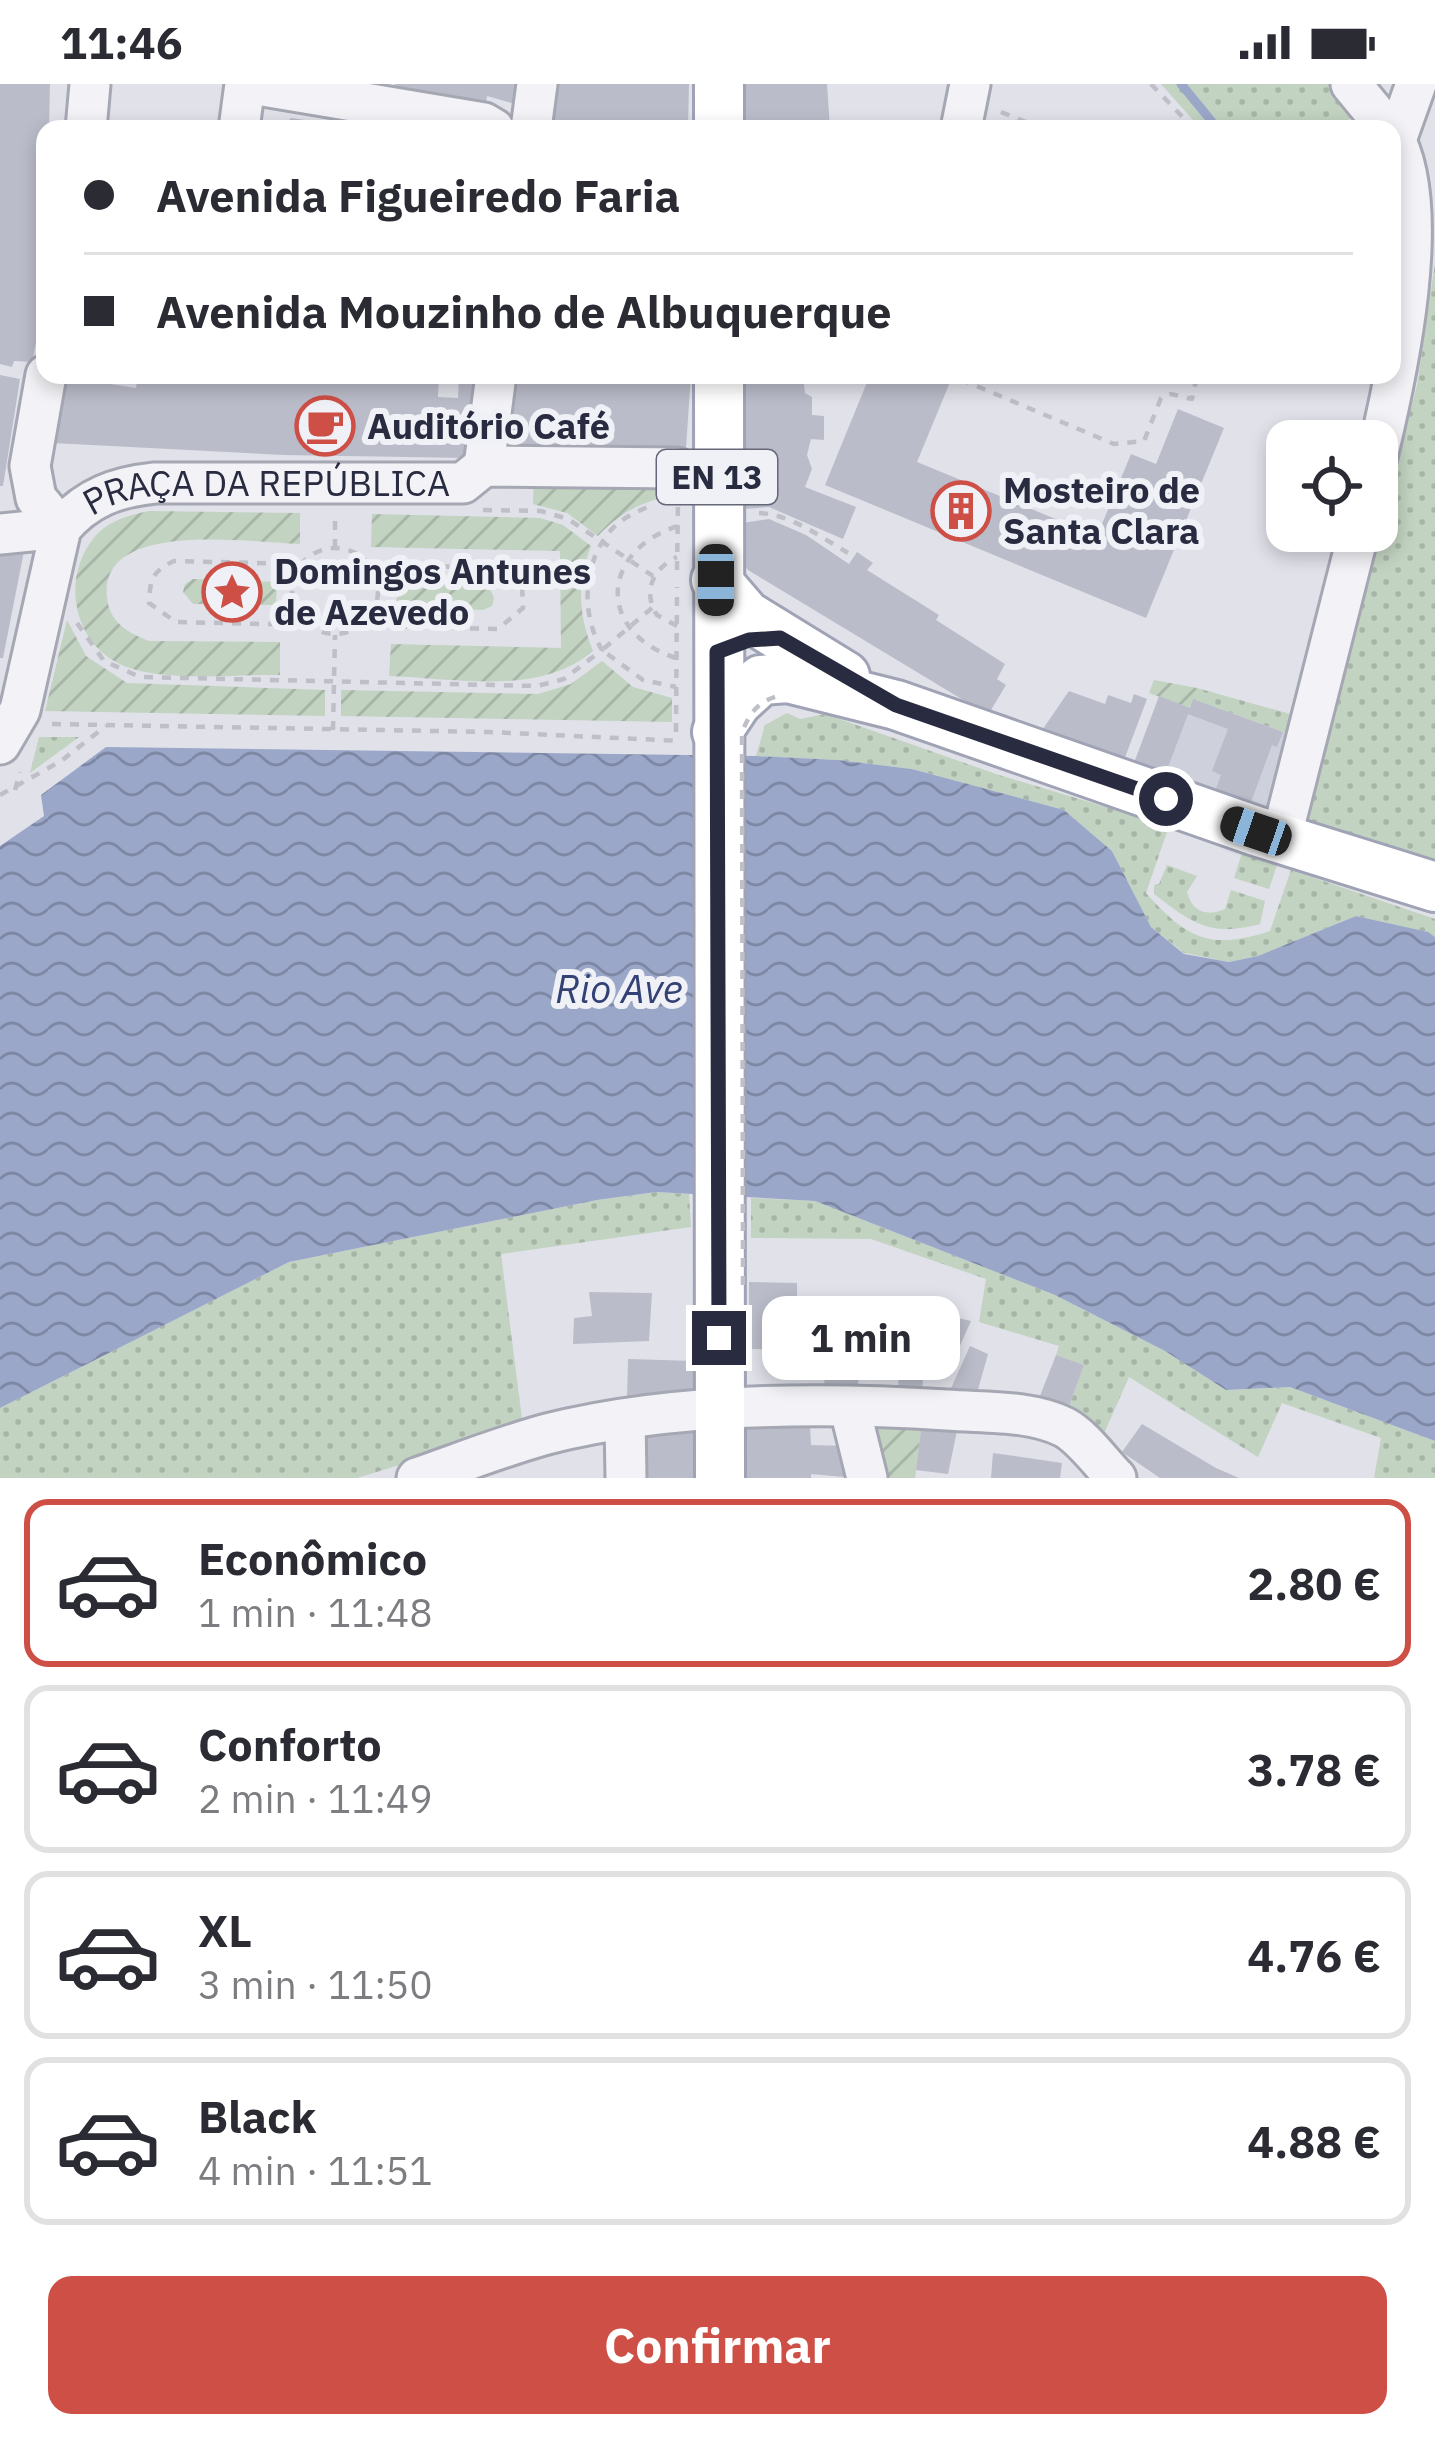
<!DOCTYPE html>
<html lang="pt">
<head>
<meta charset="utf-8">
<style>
  :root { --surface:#fff; --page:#f7f7f7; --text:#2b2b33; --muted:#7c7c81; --line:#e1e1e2; --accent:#cd4f45 }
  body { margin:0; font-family:"IBM Plex Sans",sans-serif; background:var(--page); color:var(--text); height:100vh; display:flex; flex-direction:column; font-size:45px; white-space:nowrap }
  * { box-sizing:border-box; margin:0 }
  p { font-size:39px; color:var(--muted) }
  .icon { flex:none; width:66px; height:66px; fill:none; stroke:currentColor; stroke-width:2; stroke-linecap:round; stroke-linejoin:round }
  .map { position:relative; height:1394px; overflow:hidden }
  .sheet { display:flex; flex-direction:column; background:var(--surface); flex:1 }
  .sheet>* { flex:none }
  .guide { position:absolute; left:36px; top:36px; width:1365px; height:264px; border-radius:24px; box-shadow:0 6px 18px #0003; display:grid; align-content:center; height:264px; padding:0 48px; background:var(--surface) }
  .fabs { position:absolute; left:1266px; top:336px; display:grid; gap:24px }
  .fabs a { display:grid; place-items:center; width:132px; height:132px; border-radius:24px; background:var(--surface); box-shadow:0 6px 18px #0003; font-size:60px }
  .end { position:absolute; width:54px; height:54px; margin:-27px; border:15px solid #292c40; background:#fff; box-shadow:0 0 0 6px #fff }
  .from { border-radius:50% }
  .bubble { position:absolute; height:84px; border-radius:24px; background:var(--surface); box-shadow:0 6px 18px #0003; font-size:39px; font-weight:700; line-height:84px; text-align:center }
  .car { position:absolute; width:36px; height:72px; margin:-36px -18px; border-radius:15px; box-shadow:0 0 9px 3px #0007; background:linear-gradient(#222 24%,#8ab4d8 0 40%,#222 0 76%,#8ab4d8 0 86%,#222 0) }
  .guide b { display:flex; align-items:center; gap:42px; height:114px; font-size:45px }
  .guide b+b { border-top:3px solid var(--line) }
  .guide i { width:30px; height:30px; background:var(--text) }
  ul { padding:21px 0 0; list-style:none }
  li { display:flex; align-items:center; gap:36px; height:168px; margin:0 24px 18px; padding:0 24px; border:6px solid var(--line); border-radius:24px }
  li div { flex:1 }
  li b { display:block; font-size:45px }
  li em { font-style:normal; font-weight:700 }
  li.selected { border-color:var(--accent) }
  li>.icon { width:108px; height:108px; stroke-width:1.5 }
  .action { display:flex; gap:24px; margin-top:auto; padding:24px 48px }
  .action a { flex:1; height:138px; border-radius:24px; background:var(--accent); color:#fff; font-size:48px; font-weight:700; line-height:138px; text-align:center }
  .status { display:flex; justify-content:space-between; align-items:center; height:84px; padding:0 60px; background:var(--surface); direction:ltr }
  .status svg { height:33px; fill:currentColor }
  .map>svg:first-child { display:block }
  .built { fill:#ced0db }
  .grass { fill:url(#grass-dots) }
  .garden { fill:url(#garden-furrows) }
  .water { fill:url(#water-waves) }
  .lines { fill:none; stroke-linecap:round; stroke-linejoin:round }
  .stream { stroke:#9ba7c9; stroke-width:9 }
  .building { fill:#babcc9 }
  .minor-casing { stroke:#a5a7b3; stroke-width:45 }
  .major-casing { stroke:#9fa3b5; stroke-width:54 }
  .path { stroke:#bebfc7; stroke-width:4.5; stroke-dasharray:9 9; stroke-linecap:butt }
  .minor { stroke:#f3f3f7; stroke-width:39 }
  .major { stroke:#fff; stroke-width:48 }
  .path-bridge { stroke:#bebfc7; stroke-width:4.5; stroke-dasharray:9 9; stroke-linecap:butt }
  .route { stroke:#292c40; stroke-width:15 }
  .labels { text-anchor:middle; stroke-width:12; stroke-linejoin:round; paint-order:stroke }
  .shield { fill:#eff1f6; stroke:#646777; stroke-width:3 }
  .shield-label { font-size:33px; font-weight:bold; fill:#292c40 }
  .poi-label { font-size:36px; font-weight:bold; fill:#292c40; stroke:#eff1f6; text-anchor:start }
  .street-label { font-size:36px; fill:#292c40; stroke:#eff1f6 }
  .water-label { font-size:39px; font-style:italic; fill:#334174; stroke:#eff1f6 }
</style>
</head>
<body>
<div class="status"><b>11:46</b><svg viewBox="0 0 49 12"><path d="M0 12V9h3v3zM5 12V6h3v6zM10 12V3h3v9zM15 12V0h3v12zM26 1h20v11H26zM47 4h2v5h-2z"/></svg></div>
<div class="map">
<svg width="1435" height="1394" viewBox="0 0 1435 1394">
  <defs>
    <pattern id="grass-dots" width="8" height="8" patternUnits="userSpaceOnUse" patternTransform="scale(3)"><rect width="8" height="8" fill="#c2d3c1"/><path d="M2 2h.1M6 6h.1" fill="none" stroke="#a7b5a7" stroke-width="1.8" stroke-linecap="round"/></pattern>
    <pattern id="garden-furrows" width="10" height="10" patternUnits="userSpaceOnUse" patternTransform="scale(3)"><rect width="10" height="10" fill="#c2d3c1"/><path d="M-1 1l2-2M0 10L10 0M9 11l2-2" fill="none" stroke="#a7b5a7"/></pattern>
    <pattern id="water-waves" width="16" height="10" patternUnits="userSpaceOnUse" patternTransform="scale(3)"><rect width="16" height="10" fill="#9ba7c9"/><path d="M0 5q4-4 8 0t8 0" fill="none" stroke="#7e88a5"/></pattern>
  </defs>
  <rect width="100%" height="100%" fill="#e0e1e9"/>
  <path class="built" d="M 1193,615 L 1297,653 L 1277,729 L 1163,697 Z"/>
  <g class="grass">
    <path d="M 1161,0 L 1329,0 L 1353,33 L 1338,42 L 1339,45 L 1201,45 Z"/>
    <path d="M 1435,179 L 1435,792 L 1301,752 L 1417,301 Z"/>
    <path d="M 1197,604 L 1301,633 L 1297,653 L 1193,615 Z"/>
    <path d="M 787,629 L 800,635 L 825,630 L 999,691 L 1169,742 L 1146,809 C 1186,854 1210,867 1270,847 L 1291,786 L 1435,835 L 1435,853 L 1427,848 L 1356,832 L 1258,872 L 1229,878 L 1184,869 L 1151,843 L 1112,767 L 1064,726 L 912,685 L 838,676 L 756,672 L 765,641 Z"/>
    <path d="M 39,653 L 79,653 L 30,689 Z"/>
    <path d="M 1242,769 L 1277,781 L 1269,805 L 1234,794 Z"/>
    <path d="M 1167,781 L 1197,792 L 1187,808 C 1192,828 1207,833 1225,825 L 1231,806 L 1265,817 L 1260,840 C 1210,853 1193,840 1154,810 L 1154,801 L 1159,800 Z"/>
    <path d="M 656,1108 L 689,1110 L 691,1143 L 501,1170 L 523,1343 L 357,1394 L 0,1394 L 0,1324 L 289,1178 L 597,1116 Z"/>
    <path d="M 751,1114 L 815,1117 L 1055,1211 L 1165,1267 L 1226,1306 L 1290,1303 L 1435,1357 L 1435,1394 L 1374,1394 L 1381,1354 L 1282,1319 L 1258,1373 L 1129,1293 L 1102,1354 L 1067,1328 L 1084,1281 L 1056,1271 L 1059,1262 L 979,1238 L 986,1195 L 871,1155 L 751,1154 Z"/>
  </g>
  <g class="garden">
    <path d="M 534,388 L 667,388 L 668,412 C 638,420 620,429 598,452 L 567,429 L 533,420 Z"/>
    <path d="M 150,427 L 300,429 L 300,460 C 252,459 99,434 107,513 C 109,538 128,549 149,557 L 280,558 L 280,591 C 235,590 152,600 114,577 C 72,552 63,493 93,455 C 107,437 129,431 150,427 Z"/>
    <path d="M 372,430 L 540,434 L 563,441 L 591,462 C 577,499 578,530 593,567 C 539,613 455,594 389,592 L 391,560 L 561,564 L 560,467 L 371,463 Z"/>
    <path d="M 193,495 L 277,498 L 276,521 L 193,520 L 183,508 L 185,500 Z"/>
    <path d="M 395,498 L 482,500 L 490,505 L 494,514 L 492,522 L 483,526 L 394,523 L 398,511 Z"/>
    <path d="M 67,536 L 86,572 L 127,599 L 325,606 L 325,632 L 45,627 Z"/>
    <path d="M 602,577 L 633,603 L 672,614 L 672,638 L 341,632 L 341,606 L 538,610 L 571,600 Z"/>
    <path d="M 1154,596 L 1197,604 L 1190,624 L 1149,609 Z"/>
    <path d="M 922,1337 L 915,1394 L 883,1394 L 871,1340 Z"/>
  </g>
  <path class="water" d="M 106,663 L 756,672 L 838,676 L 912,685 L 1064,726 L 1112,767 L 1151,843 L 1184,870 L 1229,878 L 1258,872 L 1356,832 L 1428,848 L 1435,853 L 1435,1357 L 1290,1303 L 1226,1306 L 1165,1267 L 1055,1211 L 815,1117 L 656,1108 L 597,1116 L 289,1178 L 0,1324 L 0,762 L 44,732 L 41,711 Z"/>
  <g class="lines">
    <path class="stream" d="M 1181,0 L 1218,45"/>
  </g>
  <g class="building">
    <path d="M 0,0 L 50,0 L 49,45 L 45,45 L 45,214 L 32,278 L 14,277 L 12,283 L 0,280 Z"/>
    <path d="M 395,0 L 521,0 L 519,21 L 487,12 L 485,27 L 393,13 Z"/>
    <path d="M 555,0 L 689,0 L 688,45 L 598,45 L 598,41 L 585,39 L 584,45 L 548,45 Z"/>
    <path d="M 736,0 L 827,0 L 830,45 L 736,45 Z"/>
    <path d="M 291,34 L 353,43 L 352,45 L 281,45 Z"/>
    <path d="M 0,291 L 20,295 L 3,402 L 0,402 Z"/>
    <path d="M 62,291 L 106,291 L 104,299 L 136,304 L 138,291 L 439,291 L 438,313 L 458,314 L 459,291 L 481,291 L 468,374 L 284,371 L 53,359 Z"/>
    <path d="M 515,291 L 691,291 L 685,378 L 506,371 Z"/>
    <path d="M 745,291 L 803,291 L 805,309 L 812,313 L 812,331 L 824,332 L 824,356 L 811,355 L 807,371 L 812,385 L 805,403 L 856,423 L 843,455 L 769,423 L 744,425 Z"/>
    <path d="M 870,291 L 953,291 L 917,378 L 1097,452 L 1131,370 L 1156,380 L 1178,325 L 1224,344 L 1146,534 L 825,401 Z"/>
    <path d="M 769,435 L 806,451 L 849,480 L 857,468 L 873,479 L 867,486 L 939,531 L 936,536 L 1005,580 L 997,595 L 1006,601 L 988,631 L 748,486 L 743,478 L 742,439 Z"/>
    <path d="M 24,467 L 3,574 L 0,574 L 0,469 Z"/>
    <path d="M 1069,607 L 1105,620 L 1108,611 L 1131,619 L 1134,610 L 1147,615 L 1121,684 L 1036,655 Z"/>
    <path d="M 1159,612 L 1190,624 L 1193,615 L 1283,648 L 1277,663 L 1272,661 L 1247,729 L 1212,716 L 1221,691 L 1212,687 L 1228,645 L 1188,630 L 1163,697 L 1131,687 Z"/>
    <path d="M 749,1198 L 797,1199 L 797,1266 L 749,1265 Z"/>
    <path d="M 589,1208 L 652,1209 L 649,1257 L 573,1260 L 574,1234 L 592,1232 Z"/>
    <path d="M 911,1223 L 971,1237 L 948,1288 L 924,1277 L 922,1311 L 898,1310 L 899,1282 L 870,1279 L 874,1228 L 910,1228 Z"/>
    <path d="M 970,1262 L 988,1270 L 976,1313 L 948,1311 Z"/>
    <path d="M 1056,1271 L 1084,1281 L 1067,1328 L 1038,1317 Z"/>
    <path d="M 628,1275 L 695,1277 L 694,1316 L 627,1313 Z"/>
    <path d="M 825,1279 L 859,1280 L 858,1310 L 824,1308 Z"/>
    <path d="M 922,1337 L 958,1342 L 948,1390 L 916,1386 Z"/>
    <path d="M 745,1340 L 810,1341 L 811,1361 L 846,1362 L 855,1394 L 811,1390 L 811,1394 L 746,1394 Z"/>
    <path d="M 1142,1340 L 1216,1384 L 1239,1394 L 1160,1394 L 1122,1368 Z"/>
    <path d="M 693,1342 L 694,1394 L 644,1394 L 642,1344 Z"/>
    <path d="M 993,1369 L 1062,1379 L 1060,1394 L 991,1394 Z"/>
  </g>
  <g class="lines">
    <g class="minor-casing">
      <g id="minor">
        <path d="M 251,0 L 484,39 L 494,45"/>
        <path d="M 1351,0 L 1388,45"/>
        <path d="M 86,45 L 90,0"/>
        <path d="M 239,45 L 245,0"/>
        <path d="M 531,45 L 537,0"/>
        <path d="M 961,45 L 970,0"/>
        <path d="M 1396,56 L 1416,0"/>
        <path d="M 46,291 L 30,382 L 36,414 L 61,444"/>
        <path d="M 1377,373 C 1396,294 1435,121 1392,50"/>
        <path d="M 484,382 L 496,291"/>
        <path d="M 0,450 L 61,444"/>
        <path id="s1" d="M 0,660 L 20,626 L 61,444 C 87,413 117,403 155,399 L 463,399 L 484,382 L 677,384"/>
        <path d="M 1281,755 L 1359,447"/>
        <path d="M 850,1325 L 867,1394"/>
        <path d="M 625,1336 L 626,1394"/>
        <path d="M 417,1394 C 460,1379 503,1362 547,1350 C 669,1319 821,1318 947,1326 C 984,1329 1030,1326 1064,1343 C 1083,1353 1101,1379 1116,1394"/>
      </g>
    </g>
    <g class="major-casing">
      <g id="major">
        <path d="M 719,0 L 719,45"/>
        <path d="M 719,291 L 720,1394"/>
        <path d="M 716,496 L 746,531 L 845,592"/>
        <path d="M 717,648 L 737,618 L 761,596 L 788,594 L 896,621 L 1256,747 L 1435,803"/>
      </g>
    </g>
    <g class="path">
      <path d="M 1151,0 L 1194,45"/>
      <path d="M 1001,28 L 1043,45"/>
      <path d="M 966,291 L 967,298 L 1114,360 L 1144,357 L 1161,314 L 1171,310 L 1192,315 L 1197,291"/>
      <path d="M 483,426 L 541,427 L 568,435 L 653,492"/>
      <path d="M 759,429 C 790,430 821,453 848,469"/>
      <circle cx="335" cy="507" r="43"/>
      <path d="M 335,464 L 335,435"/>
      <path d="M 302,480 L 174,477 C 152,487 150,496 149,519 L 176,538 L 307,541"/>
      <path d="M 677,486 L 678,419"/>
      <path d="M 652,524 L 602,566 L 643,596 L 676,603"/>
      <path d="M 77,539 L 104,577 L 140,593 L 537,602 L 564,595 L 602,566 C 580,529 583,477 612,445 C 623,433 639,427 654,420"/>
      <path d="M 362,542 L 498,545 L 523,524 L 522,500 L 501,485 L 369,479"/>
      <path d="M 677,542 L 657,531 C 642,508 653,484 677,473"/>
      <path d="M 676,574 C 596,548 600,467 678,442"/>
      <path d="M 52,640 L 489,648 L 681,657"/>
      <path d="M 333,646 L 335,551"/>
      <path d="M 676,648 L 677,503"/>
      <path d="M 15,706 L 20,688"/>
      <path d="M 0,711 L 61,677 L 106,642"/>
    </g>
    <use href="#minor" class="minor"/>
    <use href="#major" class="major"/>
    <path class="path-bridge" d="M 743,1201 L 742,649 C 749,629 759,616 782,611"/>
  </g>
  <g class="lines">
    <path class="route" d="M 719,1254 L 717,568 L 749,556 L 780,554 L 896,621 L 1166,715"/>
  </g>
  <defs>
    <g id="cafe-ring" transform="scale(3)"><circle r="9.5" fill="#eff1f6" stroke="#cd4f45" stroke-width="1.5"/><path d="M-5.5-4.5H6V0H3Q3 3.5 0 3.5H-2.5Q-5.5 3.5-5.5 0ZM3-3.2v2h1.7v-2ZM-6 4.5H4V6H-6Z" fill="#cd4f45"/></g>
    <g id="building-ring" transform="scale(3)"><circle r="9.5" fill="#eff1f6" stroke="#cd4f45" stroke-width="1.5"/><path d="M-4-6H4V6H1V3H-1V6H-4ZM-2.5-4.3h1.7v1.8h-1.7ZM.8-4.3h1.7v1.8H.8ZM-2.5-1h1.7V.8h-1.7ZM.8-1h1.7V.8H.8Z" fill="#cd4f45"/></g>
    <g id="sight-ring" transform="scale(3)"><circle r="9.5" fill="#eff1f6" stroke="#cd4f45" stroke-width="1.5"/><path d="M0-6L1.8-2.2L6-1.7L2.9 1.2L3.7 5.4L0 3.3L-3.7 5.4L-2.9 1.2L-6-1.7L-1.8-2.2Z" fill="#cd4f45"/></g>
  </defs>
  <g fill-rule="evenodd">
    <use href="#cafe-ring" x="325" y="342"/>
    <use href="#building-ring" x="961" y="427"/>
    <use href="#sight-ring" x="232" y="508"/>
  </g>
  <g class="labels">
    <rect class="shield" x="657" y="366" width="120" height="54" rx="9"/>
    <g class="shield-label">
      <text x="717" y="405">EN 13</text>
    </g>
    <g class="poi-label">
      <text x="367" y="355">Auditório Café</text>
      <text x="1003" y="419">Mosteiro de<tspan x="1003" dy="41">Santa Clara</tspan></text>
      <text x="274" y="500">Domingos Antunes<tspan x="274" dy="41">de Azevedo</tspan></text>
    </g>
    <g class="street-label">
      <text dy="13" stroke="none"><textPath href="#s1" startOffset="444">PRAÇA DA REPÚBLICA</textPath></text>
    </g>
    <g class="water-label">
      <text x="619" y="919">Rio Ave</text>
    </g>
  </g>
</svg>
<div class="fabs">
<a><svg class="icon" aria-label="locate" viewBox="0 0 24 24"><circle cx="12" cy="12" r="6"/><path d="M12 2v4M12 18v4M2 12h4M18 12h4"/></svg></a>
</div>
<i class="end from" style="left:1166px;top:715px"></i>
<i class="end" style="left:719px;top:1254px"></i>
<div class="bubble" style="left:762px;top:1212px;width:198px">1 min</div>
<i class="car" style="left:716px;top:496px;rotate:180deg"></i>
<i class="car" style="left:1256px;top:747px;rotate:289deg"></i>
<div class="guide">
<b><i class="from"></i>Avenida Figueiredo Faria</b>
<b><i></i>Avenida Mouzinho de Albuquerque</b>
</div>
</div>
<section class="sheet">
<ul>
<li class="selected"><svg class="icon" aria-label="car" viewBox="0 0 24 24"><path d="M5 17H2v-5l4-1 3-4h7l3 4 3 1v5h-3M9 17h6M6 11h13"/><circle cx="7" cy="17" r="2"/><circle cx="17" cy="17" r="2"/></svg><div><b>Econômico</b><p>1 min · 11:48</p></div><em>2.80 €</em></li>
<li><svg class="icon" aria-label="car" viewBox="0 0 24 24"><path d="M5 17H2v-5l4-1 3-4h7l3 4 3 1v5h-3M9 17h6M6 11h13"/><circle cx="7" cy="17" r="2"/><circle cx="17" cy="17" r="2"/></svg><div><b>Conforto</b><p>2 min · 11:49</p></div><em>3.78 €</em></li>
<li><svg class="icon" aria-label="car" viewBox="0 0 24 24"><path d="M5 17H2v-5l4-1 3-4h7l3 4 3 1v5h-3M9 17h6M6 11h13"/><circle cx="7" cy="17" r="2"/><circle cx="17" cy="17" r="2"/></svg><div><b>XL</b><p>3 min · 11:50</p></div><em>4.76 €</em></li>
<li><svg class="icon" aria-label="car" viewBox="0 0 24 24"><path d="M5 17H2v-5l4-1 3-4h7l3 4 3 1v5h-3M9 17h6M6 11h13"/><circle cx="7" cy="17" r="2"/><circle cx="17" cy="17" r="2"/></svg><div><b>Black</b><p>4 min · 11:51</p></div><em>4.88 €</em></li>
</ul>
<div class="action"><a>Confirmar</a></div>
</section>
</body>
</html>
